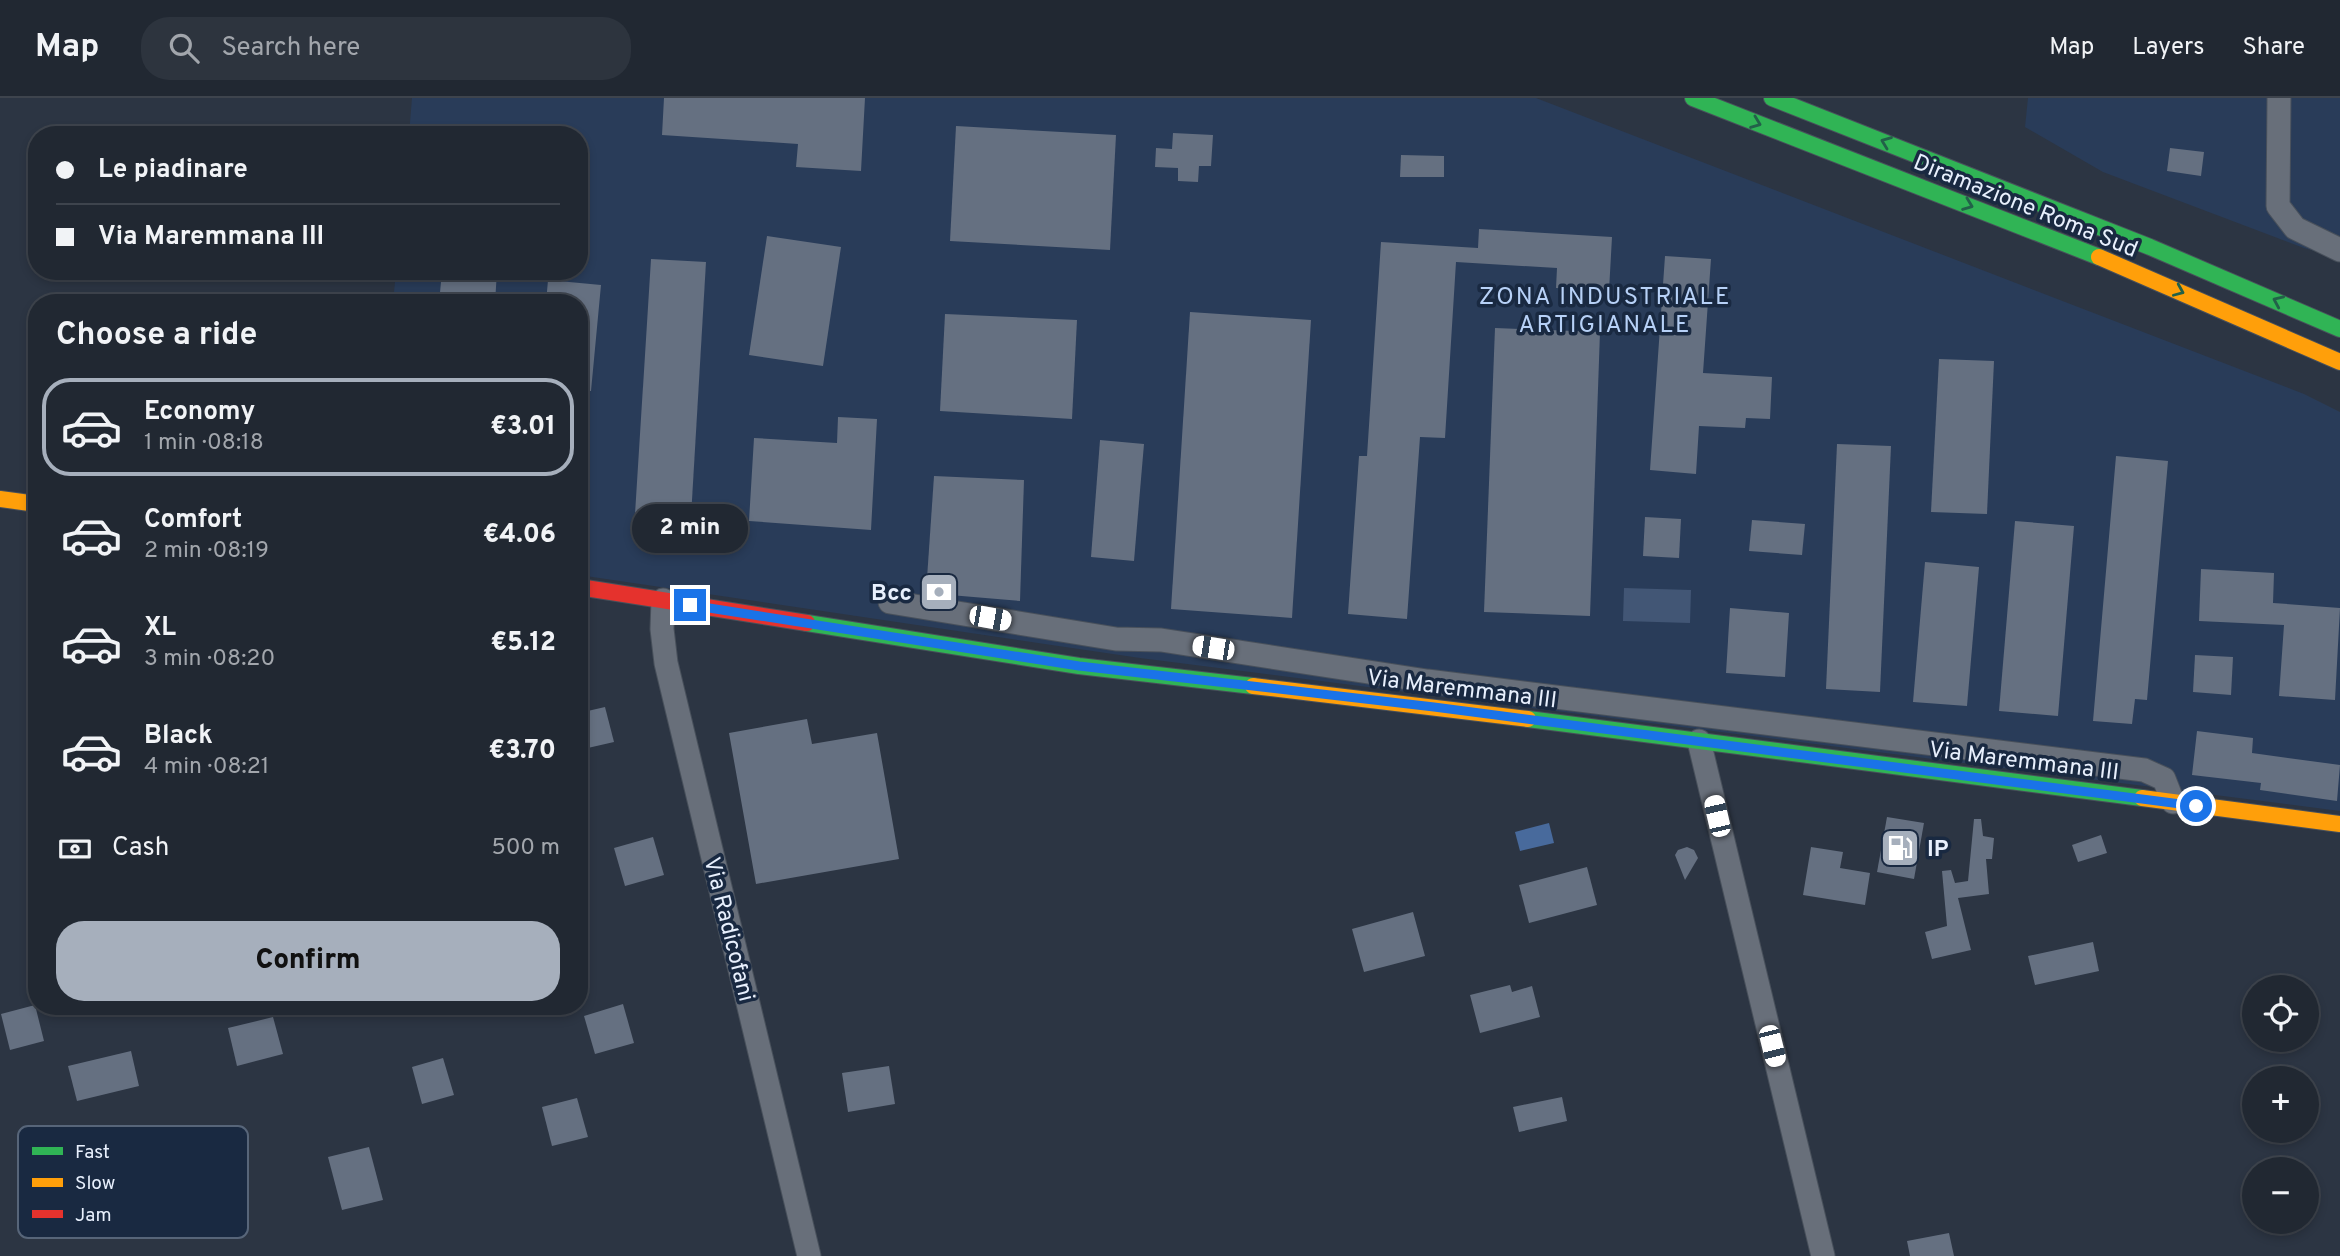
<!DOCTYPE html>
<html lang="en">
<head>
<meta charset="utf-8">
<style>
  :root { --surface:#212832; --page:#2d343e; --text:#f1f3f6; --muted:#a2a6ac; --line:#3e444d; --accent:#a6afbc }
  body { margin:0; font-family:Overpass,sans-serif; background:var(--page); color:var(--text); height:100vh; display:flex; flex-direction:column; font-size:26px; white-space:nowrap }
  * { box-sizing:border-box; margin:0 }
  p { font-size:23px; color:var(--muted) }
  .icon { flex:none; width:38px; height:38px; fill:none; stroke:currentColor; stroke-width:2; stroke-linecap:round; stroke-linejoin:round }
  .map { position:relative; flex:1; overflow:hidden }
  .details { position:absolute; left:28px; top:196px; width:560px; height:721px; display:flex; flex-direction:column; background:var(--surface); border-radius:28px; box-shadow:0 4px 10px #0003,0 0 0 2px var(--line) }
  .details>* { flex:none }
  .top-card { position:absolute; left:28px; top:28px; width:560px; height:154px; border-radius:28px; box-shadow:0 4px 10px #0003,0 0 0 2px var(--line); display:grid; align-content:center; height:154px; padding:0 28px; background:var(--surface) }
  .fabs { position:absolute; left:2242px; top:877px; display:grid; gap:14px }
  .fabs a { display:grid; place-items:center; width:77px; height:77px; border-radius:50%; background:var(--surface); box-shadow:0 4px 10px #0003,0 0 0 2px var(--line); font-size:35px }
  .end { position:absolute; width:32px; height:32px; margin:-16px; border:9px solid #1a73e8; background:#fff; box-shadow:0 0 0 4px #fff }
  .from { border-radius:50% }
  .bubble { position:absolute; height:49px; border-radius:24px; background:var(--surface); box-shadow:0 4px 10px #0003,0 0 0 2px var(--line); font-size:23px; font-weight:800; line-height:49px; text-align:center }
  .car { position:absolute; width:21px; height:42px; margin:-21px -10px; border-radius:9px; box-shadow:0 0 5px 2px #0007; background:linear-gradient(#fff 24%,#345 0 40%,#fff 0 76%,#345 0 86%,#fff 0) }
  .top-card b { display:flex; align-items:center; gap:24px; height:66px; font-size:26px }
  .top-card b+b { border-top:2px solid var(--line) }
  .top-card i { width:18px; height:18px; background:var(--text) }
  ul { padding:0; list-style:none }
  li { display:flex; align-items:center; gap:21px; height:98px; margin:0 14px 10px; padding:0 14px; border:4px solid transparent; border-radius:28px }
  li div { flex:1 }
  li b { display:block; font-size:26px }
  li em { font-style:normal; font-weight:800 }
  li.selected { border-color:var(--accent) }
  li>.icon { width:63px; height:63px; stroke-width:1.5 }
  h2 { padding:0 28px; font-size:32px; line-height:84px }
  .pay { display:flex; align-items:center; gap:18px; height:77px; padding:0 28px; font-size:26px }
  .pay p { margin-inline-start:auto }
  .action { display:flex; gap:14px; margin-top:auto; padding:14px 28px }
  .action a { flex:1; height:80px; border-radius:28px; background:var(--accent); color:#111; font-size:28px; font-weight:800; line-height:80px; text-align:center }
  header { display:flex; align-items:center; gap:42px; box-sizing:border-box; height:98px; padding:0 35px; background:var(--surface); border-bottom:2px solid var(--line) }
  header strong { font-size:33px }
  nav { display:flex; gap:38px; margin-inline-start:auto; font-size:24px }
  .search { width:490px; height:63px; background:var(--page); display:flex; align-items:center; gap:18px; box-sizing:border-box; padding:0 24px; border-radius:28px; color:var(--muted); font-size:26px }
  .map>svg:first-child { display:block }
  .built { fill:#293c59 }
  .green { fill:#425675 }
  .water { fill:#486a9c }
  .building { fill:#657081 }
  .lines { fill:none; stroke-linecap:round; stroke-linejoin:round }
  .street-casing { stroke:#48505b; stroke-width:25 }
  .fast-casing { stroke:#48505b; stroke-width:18 }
  .slow-casing { stroke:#48505b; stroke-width:18 }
  .jam-casing { stroke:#48505b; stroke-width:18 }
  .street { stroke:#686f7a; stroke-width:23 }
  .fast { stroke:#30b455; stroke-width:16 }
  .slow { stroke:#ff9f0a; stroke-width:16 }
  .jam { stroke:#e5322d; stroke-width:16 }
  .oneway { stroke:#226149 }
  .route { stroke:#1a73e8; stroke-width:9 }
  .labels { text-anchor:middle; stroke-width:7; stroke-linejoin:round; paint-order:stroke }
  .street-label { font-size:23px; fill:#e8f0fd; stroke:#192941 }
  .poi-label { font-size:23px; font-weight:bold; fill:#e8f0fd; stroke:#192941; text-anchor:end }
  .neighbourhood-label { font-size:24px; letter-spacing:2px; fill:#b7d1f7; stroke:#192941 }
  .key { fill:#192941; stroke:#576579; stroke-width:2 }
  .key-label { font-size:19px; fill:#e8f0fd }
</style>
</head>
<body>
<header>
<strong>Map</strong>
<div class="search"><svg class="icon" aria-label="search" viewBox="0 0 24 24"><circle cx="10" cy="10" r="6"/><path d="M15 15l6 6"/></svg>Search here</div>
<nav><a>Map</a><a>Layers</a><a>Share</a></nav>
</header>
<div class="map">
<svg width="2340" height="1158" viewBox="0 0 2340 1158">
  <rect width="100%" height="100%" fill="#2c3543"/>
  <g class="built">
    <path d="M 412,0 L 1536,0 L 2304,296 L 2340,314 L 2340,713 L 1140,560 L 579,477 L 579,205 L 393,205 L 396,173 L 579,173 L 579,37 L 409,37 Z"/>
    <path d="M 2028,0 L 2340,0 L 2340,160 L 2304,150 L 2103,74 L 2025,29 Z"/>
  </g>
  <path class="green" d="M 1624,490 L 1691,492 L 1690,525 L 1623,523 Z"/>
  <path class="water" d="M 1549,725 L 1554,745 L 1520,753 L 1515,734 Z"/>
  <g class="building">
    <path d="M 664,0 L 865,0 L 861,73 L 796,69 L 798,46 L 662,37 Z"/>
    <path d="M 956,28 L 1116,37 L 1110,152 L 950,143 Z"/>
    <path d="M 1173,35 L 1213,37 L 1211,68 L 1199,68 L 1198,84 L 1178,83 L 1178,70 L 1155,69 L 1156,50 L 1172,51 Z"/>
    <path d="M 2170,50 L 2204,54 L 2201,78 L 2167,73 Z"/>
    <path d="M 1401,57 L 1444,58 L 1444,79 L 1400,79 Z"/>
    <path d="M 1479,131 L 1612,139 L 1609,193 L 1556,190 L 1557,170 L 1456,164 L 1445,340 L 1420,339 L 1407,521 L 1348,516 L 1359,358 L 1367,358 L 1381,144 L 1478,150 Z"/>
    <path d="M 767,138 L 841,149 L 823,268 L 749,257 Z"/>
    <path d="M 1665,158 L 1711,161 L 1703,275 L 1772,279 L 1770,321 L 1746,320 L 1745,330 L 1699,328 L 1696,376 L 1650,372 Z"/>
    <path d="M 651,161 L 706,164 L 690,436 L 634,432 Z"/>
    <path d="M 442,173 L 497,173 L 495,205 L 439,205 Z"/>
    <path d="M 548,182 L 601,187 L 591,293 L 579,293 L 579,205 L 546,205 Z"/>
    <path d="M 1190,214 L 1311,222 L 1292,520 L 1171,511 Z"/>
    <path d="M 945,216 L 1077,222 L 1072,321 L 940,313 Z"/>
    <path d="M 1495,230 L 1600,234 L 1590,518 L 1484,514 Z"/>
    <path d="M 1939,261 L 1994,263 L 1987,416 L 1931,414 Z"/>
    <path d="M 838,319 L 877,321 L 871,432 L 749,423 L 754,340 L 837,345 Z"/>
    <path d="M 1100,342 L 1144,346 L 1134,463 L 1091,459 Z"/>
    <path d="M 1837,346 L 1891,348 L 1880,594 L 1826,591 Z"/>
    <path d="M 2116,358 L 2168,363 L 2147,602 L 2135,601 L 2132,626 L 2093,623 Z"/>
    <path d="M 934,378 L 1024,382 L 1020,503 L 926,495 Z"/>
    <path d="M 1645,419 L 1681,421 L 1679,460 L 1643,458 Z"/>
    <path d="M 1752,422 L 1805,426 L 1802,457 L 1749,453 Z"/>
    <path d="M 2015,423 L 2074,428 L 2058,618 L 1999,613 Z"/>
    <path d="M 1925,464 L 1979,469 L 1967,608 L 1913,604 Z"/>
    <path d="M 2201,471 L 2274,475 L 2273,505 L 2340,510 L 2335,602 L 2279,598 L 2284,527 L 2199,523 Z"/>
    <path d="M 1730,510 L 1789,515 L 1785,579 L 1726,575 Z"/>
    <path d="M 2195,557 L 2233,559 L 2231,597 L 2193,594 Z"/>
    <path d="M 605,609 L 614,644 L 579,652 L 579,615 Z"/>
    <path d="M 807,621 L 812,646 L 877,635 L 899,761 L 756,786 L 729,635 Z"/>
    <path d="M 2197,633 L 2253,640 L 2252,655 L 2340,667 L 2337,703 L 2260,692 L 2261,685 L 2192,677 Z"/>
    <path d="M 1887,719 L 1924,725 L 1914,781 L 1877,774 Z"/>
    <path d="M 1974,721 L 1981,721 L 1983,738 L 1994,740 L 1992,761 L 1986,761 L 1989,796 L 1958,800 L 1971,852 L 1932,861 L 1925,834 L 1947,828 L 1942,773 L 1951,772 L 1955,785 L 1968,783 Z"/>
    <path d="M 2101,737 L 2107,755 L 2078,764 L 2072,747 Z"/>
    <path d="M 653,739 L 664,777 L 625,788 L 614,750 Z"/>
    <path d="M 1687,749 L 1694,752 L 1698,760 L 1685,782 L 1675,757 L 1678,752 Z"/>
    <path d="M 1811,749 L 1843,754 L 1840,770 L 1870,775 L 1865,807 L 1803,797 Z"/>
    <path d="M 1587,769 L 1597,807 L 1529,825 L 1519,787 Z"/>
    <path d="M 1413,814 L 1425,858 L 1364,874 L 1352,831 Z"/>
    <path d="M 2093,844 L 2099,873 L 2035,887 L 2028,858 Z"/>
    <path d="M 1510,887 L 1512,894 L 1532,888 L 1540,919 L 1480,935 L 1470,897 Z"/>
    <path d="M 623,906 L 634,945 L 595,956 L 584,918 Z"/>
    <path d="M 35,907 L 44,943 L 10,952 L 1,916 Z"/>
    <path d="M 273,919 L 283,956 L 237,968 L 228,930 Z"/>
    <path d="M 131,953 L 139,988 L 77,1003 L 68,968 Z"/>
    <path d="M 443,960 L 454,997 L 422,1006 L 412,969 Z"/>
    <path d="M 889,968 L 895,1006 L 848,1014 L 842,975 Z"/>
    <path d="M 1562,999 L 1567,1023 L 1519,1034 L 1513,1009 Z"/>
    <path d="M 577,1000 L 588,1039 L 552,1048 L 542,1009 Z"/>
    <path d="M 369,1049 L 383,1102 L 342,1112 L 328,1059 Z"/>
    <path d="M 1949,1135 L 1954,1158 L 1910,1158 L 1907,1143 Z"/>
  </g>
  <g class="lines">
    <g class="street-casing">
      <g id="street">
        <path d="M 2279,0 L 2278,108 L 2295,130 L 2340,152"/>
        <path d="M 663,502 L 662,531 L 666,565 L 809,1158"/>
        <path d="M 890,504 L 1116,541 L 1161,542 L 1427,583 L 2144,672 L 2164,681 L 2173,704"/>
        <path d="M 1699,643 L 1823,1158"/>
      </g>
    </g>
    <g class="fast-casing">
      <g id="fast">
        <path d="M 1693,0 L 2099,159"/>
        <path d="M 1772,0 L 2150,149 L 2340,231"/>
        <path d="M 807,525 L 1079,568 L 1253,588"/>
        <path d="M 1528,621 L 2142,700"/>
      </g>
    </g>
    <g class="slow-casing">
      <g id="slow">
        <path d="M 2099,159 L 2340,264"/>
        <path d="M 0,401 L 37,406"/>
        <path d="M 1253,588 L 1528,621"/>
        <path d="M 2142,700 L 2340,726"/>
      </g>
    </g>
    <g class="jam-casing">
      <path id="jam" d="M 579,489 L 807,525"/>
    </g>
    <use href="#street" class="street"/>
    <use href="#fast" class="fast"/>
    <use href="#slow" class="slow"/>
    <use href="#jam" class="jam"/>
  </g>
  <defs><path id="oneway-chevron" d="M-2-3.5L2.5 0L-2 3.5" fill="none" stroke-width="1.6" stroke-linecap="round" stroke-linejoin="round" transform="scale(1.75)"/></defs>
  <g class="oneway">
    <use href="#oneway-chevron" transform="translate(1756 25) rotate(21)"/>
    <use href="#oneway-chevron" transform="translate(1886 44) rotate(-159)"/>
    <use href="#oneway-chevron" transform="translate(1968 107) rotate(21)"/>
    <use href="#oneway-chevron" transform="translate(2179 193) rotate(23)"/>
    <use href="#oneway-chevron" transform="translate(2278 203) rotate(-156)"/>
  </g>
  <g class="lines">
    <path class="route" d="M 690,507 L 1079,568 L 1434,609 L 2196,708"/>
  </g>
  <defs>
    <g id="bank-square" transform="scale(2.0125)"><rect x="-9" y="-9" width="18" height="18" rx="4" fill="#a6afbc" stroke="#192941"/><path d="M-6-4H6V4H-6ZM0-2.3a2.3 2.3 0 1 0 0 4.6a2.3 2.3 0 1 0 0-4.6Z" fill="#fff"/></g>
    <g id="fuel-square" transform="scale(2.0125)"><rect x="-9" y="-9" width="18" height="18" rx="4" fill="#a6afbc" stroke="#192941"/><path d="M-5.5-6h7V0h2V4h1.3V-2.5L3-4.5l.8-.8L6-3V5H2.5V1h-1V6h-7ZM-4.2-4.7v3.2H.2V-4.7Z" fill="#fff"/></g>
  </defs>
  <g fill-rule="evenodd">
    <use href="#bank-square" x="939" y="494"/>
    <use href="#fuel-square" x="1900" y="750"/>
  </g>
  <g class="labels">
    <g class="street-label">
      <text transform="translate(2026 107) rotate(22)" y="8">Diramazione Roma Sud</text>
      <text transform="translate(1462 590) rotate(7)" y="8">Via Maremmana III</text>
      <text transform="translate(2024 662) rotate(7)" y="8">Via Maremmana III</text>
      <text transform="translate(730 831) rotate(76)" y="8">Via Radicofani</text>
    </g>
    <g class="poi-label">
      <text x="912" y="502">Bcc</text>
      <text x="1927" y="758" text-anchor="start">IP</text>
    </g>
    <g class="neighbourhood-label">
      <text x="1605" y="206">ZONA INDUSTRIALE<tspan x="1605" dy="28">ARTIGIANALE</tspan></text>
    </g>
  </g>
  <rect x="18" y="1028" width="230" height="112" rx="10" class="key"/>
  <rect x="32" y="1049" width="31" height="8" fill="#30b455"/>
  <rect x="32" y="1080" width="31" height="9" fill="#ff9f0a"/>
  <rect x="32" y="1112" width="31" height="8" fill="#e5322d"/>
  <g class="key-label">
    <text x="75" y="1060">Fast</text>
    <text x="75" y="1091">Slow</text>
    <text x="75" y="1123">Jam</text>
  </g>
</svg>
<div class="fabs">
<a><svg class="icon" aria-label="locate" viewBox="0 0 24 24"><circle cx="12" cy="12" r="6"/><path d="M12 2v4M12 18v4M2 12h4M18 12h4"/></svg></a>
<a>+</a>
<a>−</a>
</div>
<i class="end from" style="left:2196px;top:708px"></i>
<i class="end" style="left:690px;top:507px"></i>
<div class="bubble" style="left:632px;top:406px;width:116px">2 min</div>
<i class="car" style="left:990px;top:520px;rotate:100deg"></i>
<i class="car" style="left:1213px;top:550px;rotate:279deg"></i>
<i class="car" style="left:1717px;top:718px;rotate:347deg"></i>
<i class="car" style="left:1772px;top:948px;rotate:166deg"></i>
<div class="top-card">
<b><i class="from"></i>Le piadinare</b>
<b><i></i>Via Maremmana III</b>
</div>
<section class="details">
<h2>Choose a ride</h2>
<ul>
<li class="selected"><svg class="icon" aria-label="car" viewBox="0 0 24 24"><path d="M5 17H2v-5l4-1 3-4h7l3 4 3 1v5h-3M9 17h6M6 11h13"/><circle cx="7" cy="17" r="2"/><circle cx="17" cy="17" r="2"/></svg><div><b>Economy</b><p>1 min · 08:18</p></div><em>€3.01</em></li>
<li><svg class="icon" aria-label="car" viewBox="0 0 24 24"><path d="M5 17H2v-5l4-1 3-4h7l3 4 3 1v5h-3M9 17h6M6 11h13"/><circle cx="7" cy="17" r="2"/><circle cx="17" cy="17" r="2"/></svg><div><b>Comfort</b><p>2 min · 08:19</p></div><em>€4.06</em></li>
<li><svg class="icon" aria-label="car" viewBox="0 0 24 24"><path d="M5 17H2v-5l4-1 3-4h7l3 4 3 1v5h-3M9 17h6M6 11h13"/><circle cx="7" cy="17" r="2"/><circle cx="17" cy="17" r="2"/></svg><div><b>XL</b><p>3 min · 08:20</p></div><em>€5.12</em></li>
<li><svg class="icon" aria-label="car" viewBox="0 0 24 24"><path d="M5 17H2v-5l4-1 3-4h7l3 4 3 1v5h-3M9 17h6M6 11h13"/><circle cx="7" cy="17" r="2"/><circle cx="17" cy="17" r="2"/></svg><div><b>Black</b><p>4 min · 08:21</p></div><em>€3.70</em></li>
</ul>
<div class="pay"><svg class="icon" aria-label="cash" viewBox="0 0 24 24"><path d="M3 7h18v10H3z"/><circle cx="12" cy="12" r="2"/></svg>Cash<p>500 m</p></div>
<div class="action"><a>Confirm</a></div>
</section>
</div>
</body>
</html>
